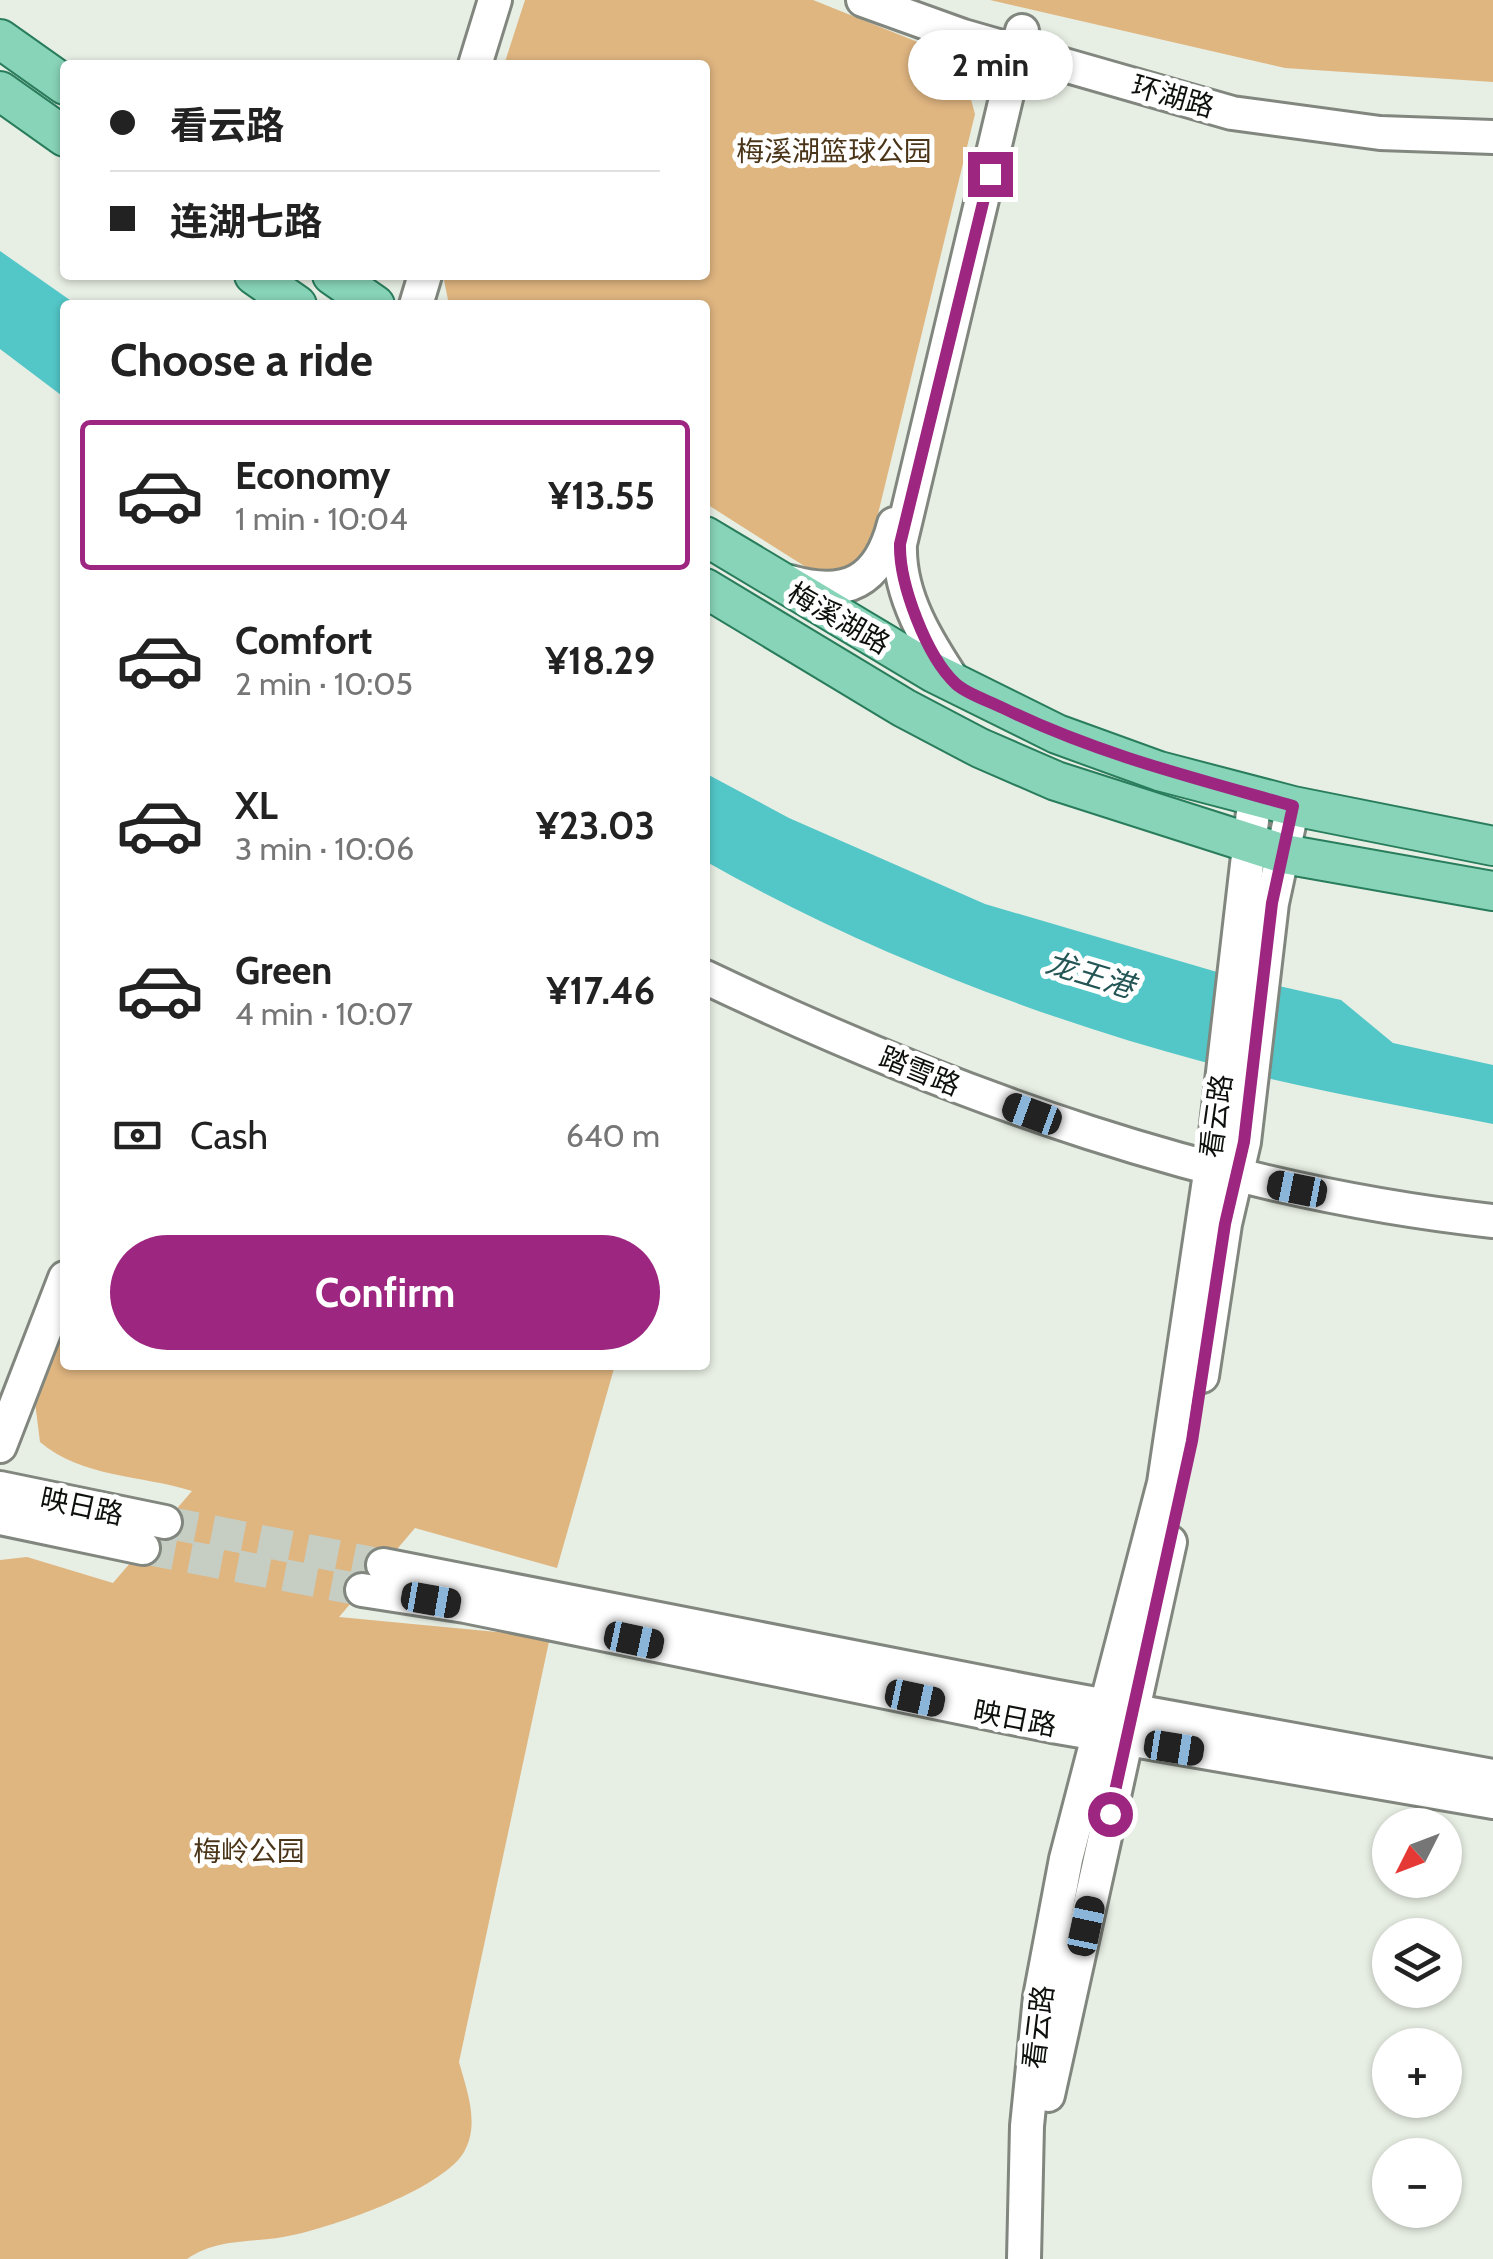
<!DOCTYPE html>
<html lang="en">
<head>
<meta charset="utf-8">
<style>
  :root { --surface:#fff; --page:#f6f6f6; --text:#222; --muted:#767676; --line:#e0e0e0; --accent:#9c2680 }
  body { margin:0; font-family:Cabin,"Noto Sans SC",sans-serif; background:var(--page); color:var(--text); height:100vh; display:flex; flex-direction:column; font-size:38px; white-space:nowrap }
  * { box-sizing:border-box; margin:0 }
  p { font-size:32px; color:var(--muted) }
  .icon { flex:none; width:55px; height:55px; fill:none; stroke:currentColor; stroke-width:2; stroke-linecap:round; stroke-linejoin:round }
  .map { position:relative; flex:1; overflow:hidden }
  .side { position:absolute; left:60px; top:300px; width:650px; height:1070px; display:flex; flex-direction:column; background:var(--surface); border-radius:10px; box-shadow:0 2px 8px #0004 }
  .side>* { flex:none }
  .top-card { position:absolute; left:60px; top:60px; width:650px; height:220px; border-radius:10px; box-shadow:0 2px 8px #0004; display:grid; align-content:center; height:220px; padding:0 50px; background:var(--surface) }
  .needle { width:65px; rotate:228deg }
  .fabs { position:absolute; left:1372px; top:1808px; display:grid; gap:20px }
  .fabs a { display:grid; place-items:center; width:90px; height:90px; border-radius:50%; background:var(--surface); box-shadow:0 2px 8px #0004; font-size:50px }
  .end { position:absolute; width:45px; height:45px; margin:-22px; border:12px solid #9c2680; background:#fff; box-shadow:0 0 0 5px #fff }
  .from { border-radius:50% }
  .bubble { position:absolute; height:70px; border-radius:35px; background:var(--surface); box-shadow:0 2px 8px #0004; font-size:32px; font-weight:700; line-height:70px; text-align:center }
  .car { position:absolute; width:30px; height:60px; margin:-30px -15px; border-radius:12px; box-shadow:0 0 8px 2px #0007; background:linear-gradient(#222 24%,#8ab4d8 0 40%,#222 0 76%,#8ab4d8 0 86%,#222 0) }
  .top-card b { display:flex; align-items:center; gap:35px; height:95px; font-size:38px }
  .top-card b+b { border-top:2px solid var(--line) }
  .top-card i { width:25px; height:25px; background:var(--text) }
  ul { padding:0; list-style:none }
  li { display:flex; align-items:center; gap:30px; height:150px; margin:0 20px 15px; padding:0 30px; border:5px solid transparent; border-radius:10px }
  li div { flex:1 }
  li b { display:block; font-size:38px }
  li em { font-style:normal; font-weight:700 }
  li.current { border-color:var(--accent) }
  li>.icon { width:90px; height:90px; stroke-width:1.5 }
  h2 { padding:0 50px; font-size:45px; line-height:120px }
  .pay { display:flex; align-items:center; gap:25px; height:110px; padding:0 50px; font-size:38px }
  .pay p { margin-inline-start:auto }
  .action { display:flex; gap:20px; margin-top:auto; padding:20px 50px }
  .action a { flex:1; height:115px; border-radius:60px; background:var(--accent); color:#fff; font-size:40px; font-weight:700; line-height:115px; text-align:center }
  .map>svg:first-child { display:block }
  .green { fill:#dfb580 }
  .water { fill:#53c7c8 }
  .lines { fill:none; stroke-linecap:round; stroke-linejoin:round }
  .secondary-tunnel { stroke:#c6cdc3; stroke-width:32; stroke-dasharray:32 16; stroke-linecap:butt }
  .secondary-casing { stroke:#81877e; stroke-width:38 }
  .primary-casing { stroke:#297d5d; stroke-width:42 }
  .secondary { stroke:#fff; stroke-width:32 }
  .primary { stroke:#88d4b8; stroke-width:38 }
  .route { stroke:#9c2680; stroke-width:12 }
  .labels { text-anchor:middle; stroke-width:10; stroke-linejoin:round; paint-order:stroke }
  .street-label { font-size:28px; fill:#0d100c; stroke:#fff }
  .park-label { font-size:28px; fill:#4b3518; stroke:#fff }
  .water-label { font-size:30px; font-style:italic; fill:#245656; stroke:#fff }
</style>
</head>
<body>
<div class="map">
<svg width="1493" height="2259" viewBox="0 0 1493 2259">
  <rect width="100%" height="100%" fill="#e7eee3"/>
  <g class="green">
    <path d="M 525,0 L 813,0 L 940,51 L 965,78 L 975,114 L 870,547 L 850,569 L 817,574 L 705,503 L 705,305 L 449,305 L 443,275 L 705,275 L 705,65 L 504,65 Z"/>
    <path d="M 990,0 L 1493,0 L 1493,82 L 1285,68 Z"/>
    <path d="M 65,1325 L 65,1365 L 615,1365 L 557,1568 L 415,1528 L 339,1617 L 550,1637 L 459,2062 C 467,2091 480,2124 464,2152 C 442,2190 326,2230 283,2237 C 249,2243 217,2238 187,2259 L 0,2259 L 0,1560 L 27,1557 L 113,1583 L 192,1491 C 142,1475 82,1478 40,1442 L 35,1402 Z"/>
  </g>
  <g class="water">
    <path d="M 0,251 L 77,305 L 65,305 L 65,398 L 0,349 Z"/>
    <path d="M 705,773 L 789,818 L 985,904 L 1217,972 L 1341,1000 L 1393,1043 L 1493,1065 L 1493,1124 C 1397,1105 1298,1088 1204,1062 C 1032,1016 859,948 705,861 Z"/>
  </g>
  <g class="lines">
    <g class="secondary-tunnel">
      <path d="M 165,1522 L 383,1565"/>
      <path d="M 143,1548 L 362,1590"/>
    </g>
    <g class="secondary-casing">
      <g id="secondary">
        <path d="M 863,0 L 963,36 L 1232,113 L 1380,133 L 1493,137"/>
        <path d="M 475,65 L 495,0"/>
        <path d="M 416,305 L 425,275"/>
        <path d="M 790,582 C 846,598 879,582 894,524"/>
        <path d="M 956,685 C 928,643 898,596 900,544 L 1022,31"/>
        <path d="M 705,977 C 955,1096 1216,1191 1493,1221"/>
        <path d="M 1202,1376 L 1225,1224 L 1244,1142 L 1272,903 L 1293,806"/>
        <path d="M 0,1446 L 65,1278"/>
        <path d="M 0,1488 L 165,1522"/>
        <path d="M 0,1518 L 143,1548"/>
        <path d="M 383,1565 L 1052,1696 L 1493,1776"/>
        <path d="M 362,1590 L 465,1606 L 1052,1726 L 1493,1802"/>
        <path d="M 1048,2095 L 1170,1542"/>
        <path d="M 1024,2259 L 1027,2126 L 1040,1997 L 1066,1859 L 1164,1483 L 1216,1133 L 1255,795"/>
      </g>
    </g>
    <g class="primary-casing">
      <g id="primary">
        <path d="M 0,39 L 65,85"/>
        <path d="M 0,91 L 65,137"/>
        <path d="M 254,275 L 297,305"/>
        <path d="M 332,275 L 375,305"/>
        <path d="M 705,536 L 934,673 L 1057,734 L 1159,771 L 1293,806 L 1493,846"/>
        <path d="M 705,588 L 904,708 L 980,748 L 1056,781 L 1284,854 L 1493,891"/>
      </g>
    </g>
    <use href="#secondary" class="secondary"/>
    <use href="#primary" class="primary"/>
  </g>
  <g class="lines">
    <path class="route" d="M 990,174 L 900,544 C 899,583 926,656 956,684 C 967,694 989,701 1003,708 C 1097,754 1194,778 1293,806 L 1272,903 L 1244,1142 L 1225,1224 L 1192,1441 L 1110,1814"/>
  </g>
  <g class="labels">
    <g class="street-label">
      <text transform="translate(1173 96) rotate(16)" y="10">环湖路</text>
      <text transform="translate(839 618) rotate(30)" y="10">梅溪湖路</text>
      <text transform="translate(920 1071) rotate(22)" y="10">踏雪路</text>
      <text transform="translate(1216 1116) rotate(-82)" y="10">看云路</text>
      <text transform="translate(82 1506) rotate(12)" y="10">映日路</text>
      <text transform="translate(1015 1718) rotate(11)" y="10">映日路</text>
      <text transform="translate(1038 2027) rotate(-83)" y="10">看云路</text>
    </g>
    <g class="park-label">
      <text x="834" y="161">梅溪湖篮球公园</text>
      <text x="249" y="1861">梅岭公园</text>
    </g>
    <g class="water-label">
      <text transform="translate(1090 975) rotate(17)" y="10">龙王港</text>
    </g>
  </g>
</svg>
<div class="fabs">
<a><svg class="needle" viewBox="-14 -14 28 28"><path d="M0-13l5 13h-10z" fill="#e53935"/><path d="M0 13l5-13h-10z" fill="#767676"/></svg></a>
<a><svg class="icon" aria-label="layers" viewBox="0 0 24 24"><path d="M12 4l9 5-9 5-9-5zM3 14l9 5 9-5"/></svg></a>
<a>+</a>
<a>−</a>
</div>
<i class="end from" style="left:1110px;top:1814px"></i>
<i class="end" style="left:990px;top:174px"></i>
<div class="bubble" style="left:908px;top:30px;width:165px">2 min</div>
<i class="car" style="left:1032px;top:1114px;rotate:290deg"></i>
<i class="car" style="left:1297px;top:1189px;rotate:281deg"></i>
<i class="car" style="left:431px;top:1600px;rotate:100deg"></i>
<i class="car" style="left:634px;top:1640px;rotate:102deg"></i>
<i class="car" style="left:915px;top:1698px;rotate:102deg"></i>
<i class="car" style="left:1174px;top:1748px;rotate:99deg"></i>
<i class="car" style="left:1086px;top:1926px;rotate:12deg"></i>
<div class="top-card">
<b><i class="from"></i>看云路</b>
<b><i></i>连湖七路</b>
</div>
<section class="side">
<h2>Choose a ride</h2>
<ul>
<li class="current"><svg class="icon" aria-label="car" viewBox="0 0 24 24"><path d="M5 17H2v-5l4-1 3-4h7l3 4 3 1v5h-3M9 17h6M6 11h13"/><circle cx="7" cy="17" r="2"/><circle cx="17" cy="17" r="2"/></svg><div><b>Economy</b><p>1 min · 10:04</p></div><em>¥13.55</em></li>
<li><svg class="icon" aria-label="car" viewBox="0 0 24 24"><path d="M5 17H2v-5l4-1 3-4h7l3 4 3 1v5h-3M9 17h6M6 11h13"/><circle cx="7" cy="17" r="2"/><circle cx="17" cy="17" r="2"/></svg><div><b>Comfort</b><p>2 min · 10:05</p></div><em>¥18.29</em></li>
<li><svg class="icon" aria-label="car" viewBox="0 0 24 24"><path d="M5 17H2v-5l4-1 3-4h7l3 4 3 1v5h-3M9 17h6M6 11h13"/><circle cx="7" cy="17" r="2"/><circle cx="17" cy="17" r="2"/></svg><div><b>XL</b><p>3 min · 10:06</p></div><em>¥23.03</em></li>
<li><svg class="icon" aria-label="car" viewBox="0 0 24 24"><path d="M5 17H2v-5l4-1 3-4h7l3 4 3 1v5h-3M9 17h6M6 11h13"/><circle cx="7" cy="17" r="2"/><circle cx="17" cy="17" r="2"/></svg><div><b>Green</b><p>4 min · 10:07</p></div><em>¥17.46</em></li>
</ul>
<div class="pay"><svg class="icon" aria-label="cash" viewBox="0 0 24 24"><path d="M3 7h18v10H3z"/><circle cx="12" cy="12" r="2"/></svg>Cash<p>640 m</p></div>
<div class="action"><a>Confirm</a></div>
</section>
</div>
</body>
</html>
